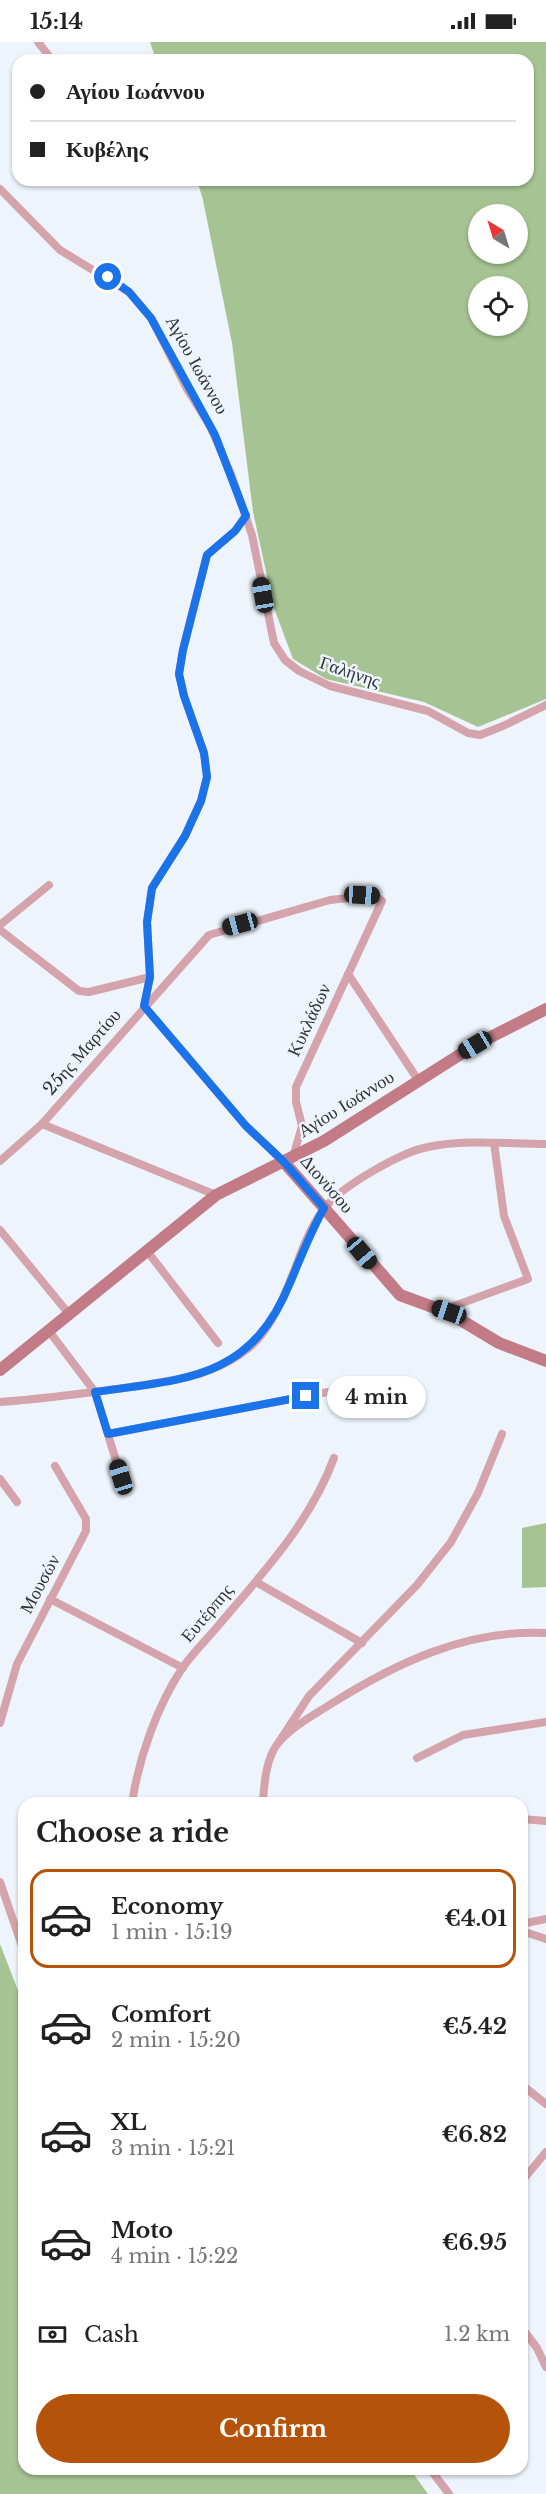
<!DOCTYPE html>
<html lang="en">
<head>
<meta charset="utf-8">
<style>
  :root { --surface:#fff; --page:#f2f2f2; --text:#222; --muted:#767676; --line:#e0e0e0; --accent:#b45309 }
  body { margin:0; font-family:"Libre Baskerville",serif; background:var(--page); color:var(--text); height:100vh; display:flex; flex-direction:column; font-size:22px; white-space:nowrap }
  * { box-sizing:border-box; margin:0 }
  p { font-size:20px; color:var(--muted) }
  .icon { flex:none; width:33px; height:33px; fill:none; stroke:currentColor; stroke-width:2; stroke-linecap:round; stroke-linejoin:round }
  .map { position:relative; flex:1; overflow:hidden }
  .side { position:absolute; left:18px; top:1755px; width:510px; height:678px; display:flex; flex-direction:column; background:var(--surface); border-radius:18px; box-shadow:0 2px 4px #0004 }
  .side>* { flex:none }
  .hud { position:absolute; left:12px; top:12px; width:522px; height:132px; border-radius:18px; box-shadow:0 2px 4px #0004; display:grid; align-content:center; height:132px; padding:0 18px; background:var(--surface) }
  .needle { width:39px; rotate:322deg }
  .tools { position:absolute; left:468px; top:162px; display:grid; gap:12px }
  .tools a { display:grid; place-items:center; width:60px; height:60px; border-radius:50%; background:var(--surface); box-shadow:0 2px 4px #0004; font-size:30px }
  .end { position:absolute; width:27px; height:27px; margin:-14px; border:8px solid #1a73e8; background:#fff; box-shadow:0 0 0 3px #fff }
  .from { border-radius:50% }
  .bubble { position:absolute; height:42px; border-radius:21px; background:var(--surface); box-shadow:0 2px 4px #0004; font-size:20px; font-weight:800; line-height:42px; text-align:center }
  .car { position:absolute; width:18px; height:36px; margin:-18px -9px; border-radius:8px; box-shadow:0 0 4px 2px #0007; background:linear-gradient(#222 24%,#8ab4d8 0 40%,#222 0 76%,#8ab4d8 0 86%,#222 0) }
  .hud b { display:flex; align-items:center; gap:21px; height:57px; font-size:22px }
  .hud b+b { border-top:2px solid var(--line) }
  .hud i { width:15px; height:15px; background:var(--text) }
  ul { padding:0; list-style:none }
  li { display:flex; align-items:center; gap:18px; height:99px; margin:0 12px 9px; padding:0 6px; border:3px solid transparent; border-radius:18px }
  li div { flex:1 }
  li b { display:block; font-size:22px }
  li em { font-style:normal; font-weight:800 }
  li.selected { border-color:var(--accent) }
  li>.icon { width:54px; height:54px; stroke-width:1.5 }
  h2 { padding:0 18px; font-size:27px; line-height:72px }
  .pay { display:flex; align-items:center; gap:15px; height:66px; padding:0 18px; font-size:22px }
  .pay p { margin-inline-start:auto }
  .primary-button { display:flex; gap:12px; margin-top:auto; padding:12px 18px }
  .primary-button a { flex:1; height:69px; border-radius:36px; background:var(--accent); color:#fff; font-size:24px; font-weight:800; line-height:69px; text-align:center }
  .status { display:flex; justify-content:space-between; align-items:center; height:42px; padding:0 30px; background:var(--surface); direction:ltr }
  .status svg { height:16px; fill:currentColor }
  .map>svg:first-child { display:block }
  .forest { fill:#a5c393; fill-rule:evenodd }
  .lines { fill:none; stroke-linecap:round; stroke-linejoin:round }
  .street { stroke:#d5a3ab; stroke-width:8 }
  .secondary { stroke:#c37b88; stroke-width:12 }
  .route { stroke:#1a73e8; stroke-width:8 }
  .labels { text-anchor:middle; stroke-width:5; stroke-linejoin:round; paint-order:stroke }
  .street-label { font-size:18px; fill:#313336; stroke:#eef4fb }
</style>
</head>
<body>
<div class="status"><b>15:14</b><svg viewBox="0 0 49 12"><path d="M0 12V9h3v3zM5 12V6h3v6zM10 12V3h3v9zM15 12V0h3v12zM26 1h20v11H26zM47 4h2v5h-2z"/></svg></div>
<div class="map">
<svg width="546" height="2452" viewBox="0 0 546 2452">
  <rect width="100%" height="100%" fill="#eef4fb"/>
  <g class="forest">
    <path d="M 150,0 L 546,0 L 546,657 L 478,685 L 424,660 L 326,637 L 293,617 L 274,566 L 253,470 L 232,301 L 203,158 L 197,138 L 528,138 L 528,18 L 156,18 ZM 518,172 L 518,212 L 478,212 L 478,172 ZM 478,244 L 518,244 L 518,284 L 478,284 Z"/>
    <path d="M 546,1481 L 546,1545 L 522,1546 L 522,1486 Z"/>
    <path d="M 0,1902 L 24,1964 L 24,2427 L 410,2427 L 428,2452 L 0,2452 Z"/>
  </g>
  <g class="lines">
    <g class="street">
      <path d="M 38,0 L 52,18"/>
      <path d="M 0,147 L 60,208 L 129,250 L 151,276 L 187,347 L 209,382 L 231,432 L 252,493 L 274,601 L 285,618 L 299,629 L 330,644 L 428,669 L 468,691 L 480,693 L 503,684 L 546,663"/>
      <path d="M 246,473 L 235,489 L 207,513 L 183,607 L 179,632 L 184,654 L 204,711 L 207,735 L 201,759 L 185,794 L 152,846 L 147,880 L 150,935 L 144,964 L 246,1084 L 284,1120"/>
      <path d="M 0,883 L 49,843"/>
      <path d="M 0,888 L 79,949 L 89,950 L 150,935"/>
      <path d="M 348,932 L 418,1038"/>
      <path d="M 42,1082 L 216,1153"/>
      <path d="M 0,1119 L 42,1082 L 209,893 L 330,858 L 375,853 L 382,859 L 296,1045 L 296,1060 L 302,1084 L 293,1115"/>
      <path d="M 0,1188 L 69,1272"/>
      <path d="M 147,1209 L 218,1301"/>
      <path d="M 449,1271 L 454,1264 L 528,1237 L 504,1174 L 494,1101"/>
      <path d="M 49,1289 L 95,1350 L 121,1435"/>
      <path d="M 0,1360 C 44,1357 87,1351 131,1345 C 174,1338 213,1335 249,1306 C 277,1283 291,1235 304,1203 C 309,1191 316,1177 324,1167 C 340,1145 401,1110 428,1105 C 465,1097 508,1102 546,1102"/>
      <path d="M 108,1392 L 328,1350"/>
      <path d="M 0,1437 L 17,1460"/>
      <path d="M 256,1540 L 362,1601"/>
      <path d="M 50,1557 L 183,1626"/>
      <path d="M 0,1681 L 17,1622 L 86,1489 L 86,1477 L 55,1424"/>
      <path d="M 279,1700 L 309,1654 L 417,1543 L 451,1500 L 478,1451 L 502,1392"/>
      <path d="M 417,1716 L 463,1693 L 546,1680"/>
      <path d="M 132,1761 C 139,1715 157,1664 183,1625 C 193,1611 207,1597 218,1584 C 262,1532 310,1481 334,1416"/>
      <path d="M 263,1761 C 264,1742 266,1715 279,1700 C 293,1684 314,1673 331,1662 C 396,1621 467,1587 546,1591"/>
      <path d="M 522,1777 L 546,1779"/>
      <path d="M 0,1840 L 24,1910"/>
      <path d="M 522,1882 L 546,1877"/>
      <path d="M 522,1889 L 546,1897"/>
      <path d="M 522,2043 L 546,2062"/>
      <path d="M 522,2139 L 546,2110"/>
      <path d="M 522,2286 L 537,2306 L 546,2325"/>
      <path d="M 430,2427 L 449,2452"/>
    </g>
    <g class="secondary">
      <path d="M 284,1120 L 400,1253 L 449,1271 L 499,1301 L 546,1319"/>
      <path d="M 0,1328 L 216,1153 L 324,1099 L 475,1003 L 546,967"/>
    </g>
  </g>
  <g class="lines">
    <path class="route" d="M 108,235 L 129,250 L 151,276 L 215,393 L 246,474 L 235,489 L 207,513 L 183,608 L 179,632 L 184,654 L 204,711 L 207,735 L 201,759 L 185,794 L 152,846 L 147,880 L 150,935 L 144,964 L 246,1084 L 284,1120 L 324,1166 C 310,1191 301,1215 290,1241 C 250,1338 186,1337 95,1350 L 108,1392 L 306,1354"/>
  </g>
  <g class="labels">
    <g class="street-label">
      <text transform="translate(197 323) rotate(61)" y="6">Αγίου Ιωάννου</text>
      <text transform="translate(350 630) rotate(19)" y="6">Γαλήνης</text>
      <text transform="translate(309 978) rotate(-65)" y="6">Κυκλάδων</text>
      <text transform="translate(82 1010) rotate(-49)" y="6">25ης Μαρτίου</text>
      <text transform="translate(346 1062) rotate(-32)" y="6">Αγίου Ιωάννου</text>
      <text transform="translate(327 1142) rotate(49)" y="6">Διονύσου</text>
      <text transform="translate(40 1542) rotate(-62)" y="6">Μουσών</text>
      <text transform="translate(207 1571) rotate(-50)" y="6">Ευτέρπης</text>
    </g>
  </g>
</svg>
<div class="tools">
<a><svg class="needle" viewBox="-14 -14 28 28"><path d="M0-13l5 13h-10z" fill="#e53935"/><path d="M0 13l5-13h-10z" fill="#767676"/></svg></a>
<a><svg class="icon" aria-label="locate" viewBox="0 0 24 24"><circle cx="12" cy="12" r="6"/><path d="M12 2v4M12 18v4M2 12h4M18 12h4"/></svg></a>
</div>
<i class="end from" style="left:108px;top:235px"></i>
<i class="end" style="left:306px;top:1354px"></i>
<div class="bubble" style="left:327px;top:1334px;width:99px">4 min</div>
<i class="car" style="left:263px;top:553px;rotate:350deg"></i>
<i class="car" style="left:362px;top:853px;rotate:93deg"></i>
<i class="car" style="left:240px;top:882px;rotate:255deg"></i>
<i class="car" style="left:475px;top:1003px;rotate:239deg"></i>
<i class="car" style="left:362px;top:1211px;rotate:140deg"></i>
<i class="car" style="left:449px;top:1270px;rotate:289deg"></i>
<i class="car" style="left:121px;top:1435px;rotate:343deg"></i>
<div class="hud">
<b><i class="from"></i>Αγίου Ιωάννου</b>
<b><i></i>Κυβέλης</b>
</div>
<section class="side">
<h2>Choose a ride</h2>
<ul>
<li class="selected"><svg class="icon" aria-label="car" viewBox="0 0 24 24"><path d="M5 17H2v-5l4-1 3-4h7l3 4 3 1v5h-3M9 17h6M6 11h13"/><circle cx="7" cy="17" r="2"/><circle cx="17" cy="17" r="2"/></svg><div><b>Economy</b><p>1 min · 15:19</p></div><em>€4.01</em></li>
<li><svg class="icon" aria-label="car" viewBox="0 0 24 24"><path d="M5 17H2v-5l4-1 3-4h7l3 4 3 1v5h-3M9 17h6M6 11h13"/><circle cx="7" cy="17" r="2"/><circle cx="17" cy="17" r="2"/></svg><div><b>Comfort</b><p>2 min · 15:20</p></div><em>€5.42</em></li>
<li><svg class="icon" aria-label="car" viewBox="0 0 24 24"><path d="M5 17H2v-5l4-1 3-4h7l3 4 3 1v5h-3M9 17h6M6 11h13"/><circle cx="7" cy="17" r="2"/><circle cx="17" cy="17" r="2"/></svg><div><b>XL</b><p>3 min · 15:21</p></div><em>€6.82</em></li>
<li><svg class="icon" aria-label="car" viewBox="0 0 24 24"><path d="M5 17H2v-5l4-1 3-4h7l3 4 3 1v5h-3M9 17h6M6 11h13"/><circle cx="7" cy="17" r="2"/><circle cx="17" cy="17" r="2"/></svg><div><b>Moto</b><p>4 min · 15:22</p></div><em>€6.95</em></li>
</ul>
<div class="pay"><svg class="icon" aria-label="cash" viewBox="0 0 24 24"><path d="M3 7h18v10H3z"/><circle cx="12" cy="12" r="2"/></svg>Cash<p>1.2 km</p></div>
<div class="primary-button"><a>Confirm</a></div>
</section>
</div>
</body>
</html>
